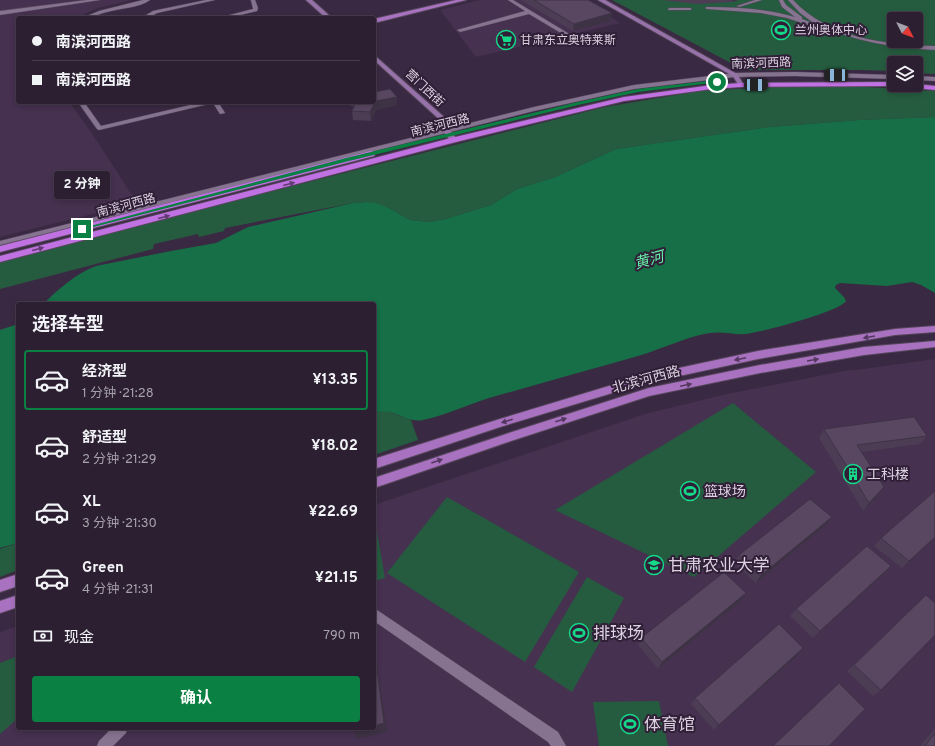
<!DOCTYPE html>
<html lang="zh">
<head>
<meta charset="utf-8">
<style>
  :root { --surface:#2c1f32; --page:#34273a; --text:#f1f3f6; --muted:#a6a2ac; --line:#483d4d; --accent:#0b8043 }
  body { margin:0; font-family:Overpass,"Noto Sans SC",sans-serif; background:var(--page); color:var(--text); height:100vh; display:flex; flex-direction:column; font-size:15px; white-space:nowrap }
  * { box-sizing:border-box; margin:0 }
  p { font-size:13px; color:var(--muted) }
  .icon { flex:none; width:22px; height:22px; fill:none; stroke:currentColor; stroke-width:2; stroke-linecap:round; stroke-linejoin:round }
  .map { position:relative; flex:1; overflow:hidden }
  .side { position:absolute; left:16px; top:302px; width:360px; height:428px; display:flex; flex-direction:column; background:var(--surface); border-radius:4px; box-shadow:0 2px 6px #0003,0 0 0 1px var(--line) }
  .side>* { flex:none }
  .guide { position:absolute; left:16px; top:16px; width:360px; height:88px; border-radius:4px; box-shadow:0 2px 6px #0003,0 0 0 1px var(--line); display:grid; align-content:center; height:88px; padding:0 16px; background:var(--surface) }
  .needle { width:26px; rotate:132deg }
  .fabs { position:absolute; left:887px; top:12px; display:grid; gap:8px }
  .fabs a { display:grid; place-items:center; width:36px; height:36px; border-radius:4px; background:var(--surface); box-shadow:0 2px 6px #0003,0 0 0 1px var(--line); font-size:20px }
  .end { position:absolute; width:18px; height:18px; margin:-9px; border:5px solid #0b8043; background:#fff; box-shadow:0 0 0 2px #fff }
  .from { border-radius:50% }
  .bubble { position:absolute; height:28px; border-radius:4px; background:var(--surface); box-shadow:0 2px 6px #0003,0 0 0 1px var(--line); font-size:13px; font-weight:700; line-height:28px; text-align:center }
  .car { position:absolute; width:12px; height:24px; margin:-12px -6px; border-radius:5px; box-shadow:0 0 3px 1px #0007; background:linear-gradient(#222 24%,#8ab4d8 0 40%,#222 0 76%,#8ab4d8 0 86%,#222 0) }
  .guide b { display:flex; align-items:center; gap:14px; height:38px; font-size:15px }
  .guide b+b { border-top:1px solid var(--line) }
  .guide i { width:10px; height:10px; background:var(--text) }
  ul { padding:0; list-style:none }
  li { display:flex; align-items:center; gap:12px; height:60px; margin:0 8px 6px; padding:0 8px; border:2px solid transparent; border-radius:4px }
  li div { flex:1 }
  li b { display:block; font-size:15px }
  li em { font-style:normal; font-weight:700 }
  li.active { border-color:var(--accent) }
  li>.icon { width:36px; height:36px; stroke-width:1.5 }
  h2 { padding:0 16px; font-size:18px; line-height:48px }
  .pay { display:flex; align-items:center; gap:10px; height:44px; padding:0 16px; font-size:15px }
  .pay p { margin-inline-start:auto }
  .primary-button { display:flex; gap:8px; margin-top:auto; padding:8px 16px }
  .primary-button a { flex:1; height:46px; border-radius:4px; background:var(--accent); color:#fff; font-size:16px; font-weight:700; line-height:46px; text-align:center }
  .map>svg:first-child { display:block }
  .built { fill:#463150 }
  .green { fill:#255c3f; fill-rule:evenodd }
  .water { fill:#166f46 }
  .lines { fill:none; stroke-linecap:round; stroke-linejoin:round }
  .street-casing { stroke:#56475c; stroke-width:1 }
  .secondary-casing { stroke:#56475c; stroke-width:2 }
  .primary-casing { stroke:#56475c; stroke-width:2 }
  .highway-casing { stroke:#56475c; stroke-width:2 }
  .street { fill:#867390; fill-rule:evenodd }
  .secondary { fill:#9772a9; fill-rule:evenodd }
  .primary { fill:#a972c1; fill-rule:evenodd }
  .highway { fill:#c071e2; fill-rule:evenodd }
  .wall { fill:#4d3d54 }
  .shaded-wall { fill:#3e3245 }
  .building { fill:#594762; stroke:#3e3245 }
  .oneway { fill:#623c73 }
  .oneway2 { fill:#543860 }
  .route { fill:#0b8043 }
  .labels { text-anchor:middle; stroke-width:4; stroke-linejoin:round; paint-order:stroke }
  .far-poi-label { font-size:12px; fill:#ddd2e2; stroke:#301f37; text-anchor:start }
  .far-street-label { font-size:12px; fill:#ddd2e2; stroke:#301f37 }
  .street-label { font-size:14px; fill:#ddd2e2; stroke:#301f37 }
  .poi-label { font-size:14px; fill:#ddd2e2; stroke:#301f37; text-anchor:start }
  .water-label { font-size:15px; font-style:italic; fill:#66f2aa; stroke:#301f37 }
  .near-poi-label { font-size:17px; fill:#ddd2e2; stroke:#301f37; text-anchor:start }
</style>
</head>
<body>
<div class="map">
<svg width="935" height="746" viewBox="0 0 935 746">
  <rect width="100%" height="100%" fill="#3a2942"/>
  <g class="built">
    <path d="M 0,0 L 131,0 L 98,8 L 86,13 L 81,18 L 18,18 L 18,102 L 69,102 L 91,132 L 137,203 L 0,237 Z"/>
    <path d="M 480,0 L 584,0 L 620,23 L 476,57 L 440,10 Z"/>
    <path d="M 935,359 L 935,746 L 0,746 L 0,632 L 18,626 L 18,728 L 374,728 L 374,505 L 645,414 L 722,395 L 849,370 L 856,370 Z"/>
  </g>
  <g class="green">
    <path d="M 612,0 L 935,0 L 935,74 L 916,73 L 916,63 L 894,63 L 894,71 L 860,70 L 744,70 ZM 894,19 L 916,19 L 916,41 L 894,41 Z"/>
    <path d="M 772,87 L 866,87 L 935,91 L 935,117 L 859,120 L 770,127 L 616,149 L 555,177 L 517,189 L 491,205 L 445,219 L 429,222 L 410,220 L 389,208 L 366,202 L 353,203 L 225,228 L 224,231 L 199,237 L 198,234 L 154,244 L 153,249 L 0,289 L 0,261 L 75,241 L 605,107 L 700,91 Z"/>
    <path d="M 733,403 L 816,472 L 694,577 L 555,510 Z"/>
    <path d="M 384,410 L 411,420 L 418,440 L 374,455 L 374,413 Z"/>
    <path d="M 447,497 L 579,572 L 525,662 L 387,573 Z"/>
    <path d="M 377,532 L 385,578 L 374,581 L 374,533 Z"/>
    <path d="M 18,543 L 18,570 L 0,577 L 0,549 Z"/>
    <path d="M 587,577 L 624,598 L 572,692 L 534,667 Z"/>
    <path d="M 18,656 L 18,718 L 0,734 L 0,663 Z"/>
    <path d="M 659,701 L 668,746 L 599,746 L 593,702 Z"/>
  </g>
  <g class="water">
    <path d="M 935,117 L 935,293 L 921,285 L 912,282 L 887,286 L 840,283 L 836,285 L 835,288 L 844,297 L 846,301 C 839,312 762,332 746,334 C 734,335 722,331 710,333 C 685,337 662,349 638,356 C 588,370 539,384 489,398 C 467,405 446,415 423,420 C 404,424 394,406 374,413 L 374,304 L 43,304 C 59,289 75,274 96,266 L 171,251 L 216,243 L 248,227 L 353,203 L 366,202 L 376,203 L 389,208 L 410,220 L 429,222 L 445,219 L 491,205 L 517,189 L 555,177 L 616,149 L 770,127 L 859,120 Z"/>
    <path d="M 18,324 L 18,543 L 0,548 L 0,330 Z"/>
  </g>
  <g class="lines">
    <g class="street-casing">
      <g id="street">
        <path d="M 87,0 L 100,0 L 0,15 L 0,11 Z"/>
        <path d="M 143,0 L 150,0 C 139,8 121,8 107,12 C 99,14 91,18 82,18 L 99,11 Z"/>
        <path d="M 206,0 L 215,0 L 157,13 L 148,18 L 141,18 L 153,11 Z"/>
        <path d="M 251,0 L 255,0 L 258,8 L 257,11 L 227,18 L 218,18 L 253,9 Z"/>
        <path d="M 508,0 L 513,0 L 571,35 L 566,36 L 529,14 L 460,32 L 457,30 L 525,11 Z"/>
        <path d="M 755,0 L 762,0 L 739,7 L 737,6 Z"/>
        <path d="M 779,0 L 783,0 L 786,5 L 802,17 L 802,19 L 815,24 L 800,13 L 788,0 L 793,0 C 828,38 886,45 935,46 L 935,50 C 893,48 854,41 816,24 L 816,26 L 814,27 L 787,18 L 761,13 L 707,9 L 705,8 L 707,7 C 737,7 767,9 795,17 L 782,7 Z"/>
        <path d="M 670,8 L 690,8 L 692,9 L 690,10 L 668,10 L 668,9 Z"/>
        <path d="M 795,72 L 894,75 L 894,79 L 795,76 L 735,77 L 634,89 L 534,111 L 0,245 L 0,241 L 534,107 L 634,85 L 735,73 Z"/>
        <path d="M 916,76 L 935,77 L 935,81 L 916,80 Z"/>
        <path d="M 78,102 L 84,102 L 101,126 L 203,102 L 218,102 L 225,113 L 220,114 L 213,103 L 99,130 L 97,129 Z"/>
        <path d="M 105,102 L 115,102 L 112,104 Z"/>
        <path d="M 374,608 L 558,732 L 566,746 L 551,746 L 548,742 L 374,621 Z"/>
        <path d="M 112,728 L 127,728 L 126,733 L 113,746 L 97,746 L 99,741 Z"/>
      </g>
    </g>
    <g class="secondary-casing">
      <g id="secondary">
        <path d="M 306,0 L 312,0 L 332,18 L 326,18 Z"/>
        <path d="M 598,0 L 605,0 L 737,74 L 744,85 L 739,86 L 733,76 Z"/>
        <path d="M 374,55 L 444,117 L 450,131 L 458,140 L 457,142 L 451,142 L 443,131 L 439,119 L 374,60 Z"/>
      </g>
    </g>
    <g class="primary-casing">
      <g id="primary">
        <path d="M 456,0 L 466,0 L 374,23 L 374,19 Z"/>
        <path d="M 935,326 L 935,332 L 895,335 L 758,359 L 642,384 L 500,427 L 374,469 L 374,459 L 500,419 L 642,376 L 758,351 L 895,329 Z"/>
        <path d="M 935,341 L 935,347 L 864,355 L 760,373 L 649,396 L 514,440 L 374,488 L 374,478 L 512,432 L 649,388 L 760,365 L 864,347 Z"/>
        <path d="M 18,574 L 18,586 L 0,592 L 0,580 Z"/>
        <path d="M 18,595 L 18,607 L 0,613 L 0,601 Z"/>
      </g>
    </g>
    <g class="highway-casing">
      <g id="highway">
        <path d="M 894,82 L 894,85 L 897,86 L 741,87 L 712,89 L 624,101 L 456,142 L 0,262 L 0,256 L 451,138 L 624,97 L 712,85 L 741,83 Z"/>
        <path d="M 916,84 L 935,86 L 935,90 L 902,87 L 898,85 Z"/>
        <path d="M 371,151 L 374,152 L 375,154 L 374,156 L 0,252 L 0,246 Z"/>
      </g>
    </g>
    <use href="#street" class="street"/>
    <use href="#secondary" class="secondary"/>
    <use href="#primary" class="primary"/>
    <use href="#highway" class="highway"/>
  </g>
  <g class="wall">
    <path d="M 521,0 L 588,0 L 611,21 L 573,31 Z"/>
    <path d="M 662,0 L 738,0 L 732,2 L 697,4 Z"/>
    <path d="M 341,102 L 374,102 L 397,105 L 376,110 L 371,121 L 353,120 L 352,111 L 354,107 Z"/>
    <path d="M 824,429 L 927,436 L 920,444 L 862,452 L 884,487 L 878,496 L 863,511 L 819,438 Z"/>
    <path d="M 935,491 L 935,538 L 902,568 L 874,546 L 881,538 Z"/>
    <path d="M 826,525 L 756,583 L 734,563 L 739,555 Z"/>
    <path d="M 891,566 L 884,574 L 813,638 L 790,616 L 796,609 Z"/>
    <path d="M 746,593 L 741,601 L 658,669 L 638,645 L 641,638 Z"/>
    <path d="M 926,595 L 881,690 L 873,696 L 847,671 Z"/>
    <path d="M 803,648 L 798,655 L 714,730 L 691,704 L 695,698 Z"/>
    <path d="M 935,728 L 935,746 L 920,746 Z"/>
  </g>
  <g class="shaded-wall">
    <path d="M 733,0 L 738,0 L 732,2 Z"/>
    <path d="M 612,13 L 611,21 L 573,31 L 574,24 Z"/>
    <path d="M 397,97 L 397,105 L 376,110 L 371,121 L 370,112 L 376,101 Z"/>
    <path d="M 884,487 L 878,496 L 863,511 L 869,503 Z"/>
    <path d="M 832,517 L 826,525 L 756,583 L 760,576 Z"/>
    <path d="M 935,537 L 935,538 L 902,568 L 909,561 Z"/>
    <path d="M 891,566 L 884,574 L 813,638 L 820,631 Z"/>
    <path d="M 746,593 L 741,601 L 658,669 L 662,662 Z"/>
    <path d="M 803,648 L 798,655 L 714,730 L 719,725 Z"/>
    <path d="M 376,661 L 378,671 L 387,732 L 356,739 L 353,731 L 365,728 L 374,728 Z"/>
  </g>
  <g class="building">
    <path d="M 534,0 L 588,0 L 612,13 L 574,24 Z"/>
    <path d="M 390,89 L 397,97 L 376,101 L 370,112 L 352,111 L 356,102 L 374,102 L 374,92 Z"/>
    <path d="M 914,417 L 927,436 L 857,445 L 884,487 L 869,503 L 824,429 Z"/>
    <path d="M 935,491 L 935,537 L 909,561 L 881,538 Z"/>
    <path d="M 810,499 L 832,517 L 760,576 L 739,555 Z"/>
    <path d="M 867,546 L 891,566 L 820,631 L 796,609 Z"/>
    <path d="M 724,572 L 746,593 L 662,662 L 641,638 Z"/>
    <path d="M 926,595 L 935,603 L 935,635 L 881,690 L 854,665 Z"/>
    <path d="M 779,624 L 803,648 L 719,725 L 695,698 Z"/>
    <path d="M 374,661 L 376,661 L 384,723 L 374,726 Z"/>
    <path d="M 839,683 L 865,709 L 829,746 L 773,746 Z"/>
    <path d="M 353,728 L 365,728 L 353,731 Z"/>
    <path d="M 935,733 L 935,746 L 925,746 Z"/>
  </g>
  <defs><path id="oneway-solid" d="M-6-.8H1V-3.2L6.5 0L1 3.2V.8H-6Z"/></defs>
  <g class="oneway">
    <use href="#oneway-solid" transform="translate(289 184) rotate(-15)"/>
    <use href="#oneway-solid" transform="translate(164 217) rotate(-15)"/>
    <use href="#oneway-solid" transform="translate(38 249) rotate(-15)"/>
  </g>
  <g class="oneway2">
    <use href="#oneway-solid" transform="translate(869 337) rotate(170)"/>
    <use href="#oneway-solid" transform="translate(740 359) rotate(168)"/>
    <use href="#oneway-solid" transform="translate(813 360) rotate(-10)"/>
    <use href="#oneway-solid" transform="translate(686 385) rotate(-12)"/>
    <use href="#oneway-solid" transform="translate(561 420) rotate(-17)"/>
    <use href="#oneway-solid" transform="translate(507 421) rotate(163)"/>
    <use href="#oneway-solid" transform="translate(437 461) rotate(-19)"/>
  </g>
  <path class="route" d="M 717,80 L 719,82 L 638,92 L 578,105 L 349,161 L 82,230 L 79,229 L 346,158 L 578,102 L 638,89 Z"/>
  <defs>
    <g id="stadium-ring" transform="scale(1)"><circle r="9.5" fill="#301f37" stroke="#14d989" stroke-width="1.5"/><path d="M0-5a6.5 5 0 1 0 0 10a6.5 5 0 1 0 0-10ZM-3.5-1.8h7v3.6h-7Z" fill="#14d989"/></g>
    <g id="supermarket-ring" transform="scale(1)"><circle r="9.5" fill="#301f37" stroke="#14d989" stroke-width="1.5"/><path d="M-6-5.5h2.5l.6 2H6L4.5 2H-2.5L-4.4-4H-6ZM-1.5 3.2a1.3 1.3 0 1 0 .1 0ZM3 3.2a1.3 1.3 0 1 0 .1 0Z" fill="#14d989"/></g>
    <g id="building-ring" transform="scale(1)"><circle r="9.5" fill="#301f37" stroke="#14d989" stroke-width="1.5"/><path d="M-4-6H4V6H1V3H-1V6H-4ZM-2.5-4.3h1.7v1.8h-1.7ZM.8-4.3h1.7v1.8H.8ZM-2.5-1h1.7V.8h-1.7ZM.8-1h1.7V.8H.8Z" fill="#14d989"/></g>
    <g id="university-ring" transform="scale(1)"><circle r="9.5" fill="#301f37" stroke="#14d989" stroke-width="1.5"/><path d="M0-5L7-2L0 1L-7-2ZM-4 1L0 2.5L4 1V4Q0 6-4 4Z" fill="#14d989"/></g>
  </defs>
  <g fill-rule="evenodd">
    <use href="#stadium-ring" x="781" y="30"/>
    <use href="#supermarket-ring" x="506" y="40"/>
    <use href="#building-ring" x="853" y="474"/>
    <use href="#stadium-ring" x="690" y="491"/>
    <use href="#university-ring" x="654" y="565"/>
    <use href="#stadium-ring" x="579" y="633"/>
    <use href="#stadium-ring" x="630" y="724"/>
  </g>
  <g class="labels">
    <g class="far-poi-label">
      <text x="795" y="34">兰州奥体中心</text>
      <text x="520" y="44">甘肃东立奥特莱斯</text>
    </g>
    <g class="far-street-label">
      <text transform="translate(761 63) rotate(-2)" y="4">南滨河西路</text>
      <text transform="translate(425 88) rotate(43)" y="4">营门西街</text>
      <text transform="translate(440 125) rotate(-14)" y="4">南滨河西路</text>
      <text transform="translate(126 205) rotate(-15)" y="4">南滨河西路</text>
    </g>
    <g class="street-label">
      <text transform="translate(646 379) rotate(-15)" y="5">北滨河西路</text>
    </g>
    <g class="poi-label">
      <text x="867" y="479">工科楼</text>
      <text x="704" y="496">篮球场</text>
    </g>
    <g class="water-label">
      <text transform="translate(649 260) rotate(-15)" y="5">黄河</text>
    </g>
    <g class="near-poi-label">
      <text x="668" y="571">甘肃农业大学</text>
      <text x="593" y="639">排球场</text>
      <text x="644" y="730">体育馆</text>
    </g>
  </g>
</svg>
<div class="fabs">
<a><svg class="needle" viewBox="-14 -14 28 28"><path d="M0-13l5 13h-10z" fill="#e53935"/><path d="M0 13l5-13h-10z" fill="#a6a2ac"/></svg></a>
<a><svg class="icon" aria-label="layers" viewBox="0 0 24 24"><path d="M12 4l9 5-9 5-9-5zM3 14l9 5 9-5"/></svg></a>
</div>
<i class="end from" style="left:717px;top:82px"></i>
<i class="end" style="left:82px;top:229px"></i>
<div class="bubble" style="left:54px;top:171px;width:56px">2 分钟</div>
<i class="car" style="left:836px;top:75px;rotate:271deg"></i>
<i class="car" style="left:756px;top:85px;rotate:90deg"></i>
<div class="guide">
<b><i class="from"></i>南滨河西路</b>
<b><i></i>南滨河西路</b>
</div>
<section class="side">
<h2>选择车型</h2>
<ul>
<li class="active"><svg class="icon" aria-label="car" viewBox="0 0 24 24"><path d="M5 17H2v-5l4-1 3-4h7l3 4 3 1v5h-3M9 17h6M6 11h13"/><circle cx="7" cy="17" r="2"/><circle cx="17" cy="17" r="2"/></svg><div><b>经济型</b><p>1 分钟 · 21:28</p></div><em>¥13.35</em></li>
<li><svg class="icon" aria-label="car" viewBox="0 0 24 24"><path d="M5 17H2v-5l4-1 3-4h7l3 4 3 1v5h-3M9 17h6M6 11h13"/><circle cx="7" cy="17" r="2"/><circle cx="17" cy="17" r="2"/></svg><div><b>舒适型</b><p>2 分钟 · 21:29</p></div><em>¥18.02</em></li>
<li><svg class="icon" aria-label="car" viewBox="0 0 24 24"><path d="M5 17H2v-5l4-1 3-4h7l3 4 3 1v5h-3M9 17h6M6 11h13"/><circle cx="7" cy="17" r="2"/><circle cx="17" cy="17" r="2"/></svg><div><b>XL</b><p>3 分钟 · 21:30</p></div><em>¥22.69</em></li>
<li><svg class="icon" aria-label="car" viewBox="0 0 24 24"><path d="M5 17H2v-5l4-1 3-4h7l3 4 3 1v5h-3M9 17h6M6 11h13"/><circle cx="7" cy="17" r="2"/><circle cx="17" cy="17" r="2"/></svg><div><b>Green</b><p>4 分钟 · 21:31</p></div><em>¥21.15</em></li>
</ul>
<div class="pay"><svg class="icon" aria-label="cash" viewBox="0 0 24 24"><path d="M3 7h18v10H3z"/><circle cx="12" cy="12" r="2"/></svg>现金<p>790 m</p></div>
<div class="primary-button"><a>确认</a></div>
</section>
</div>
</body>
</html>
